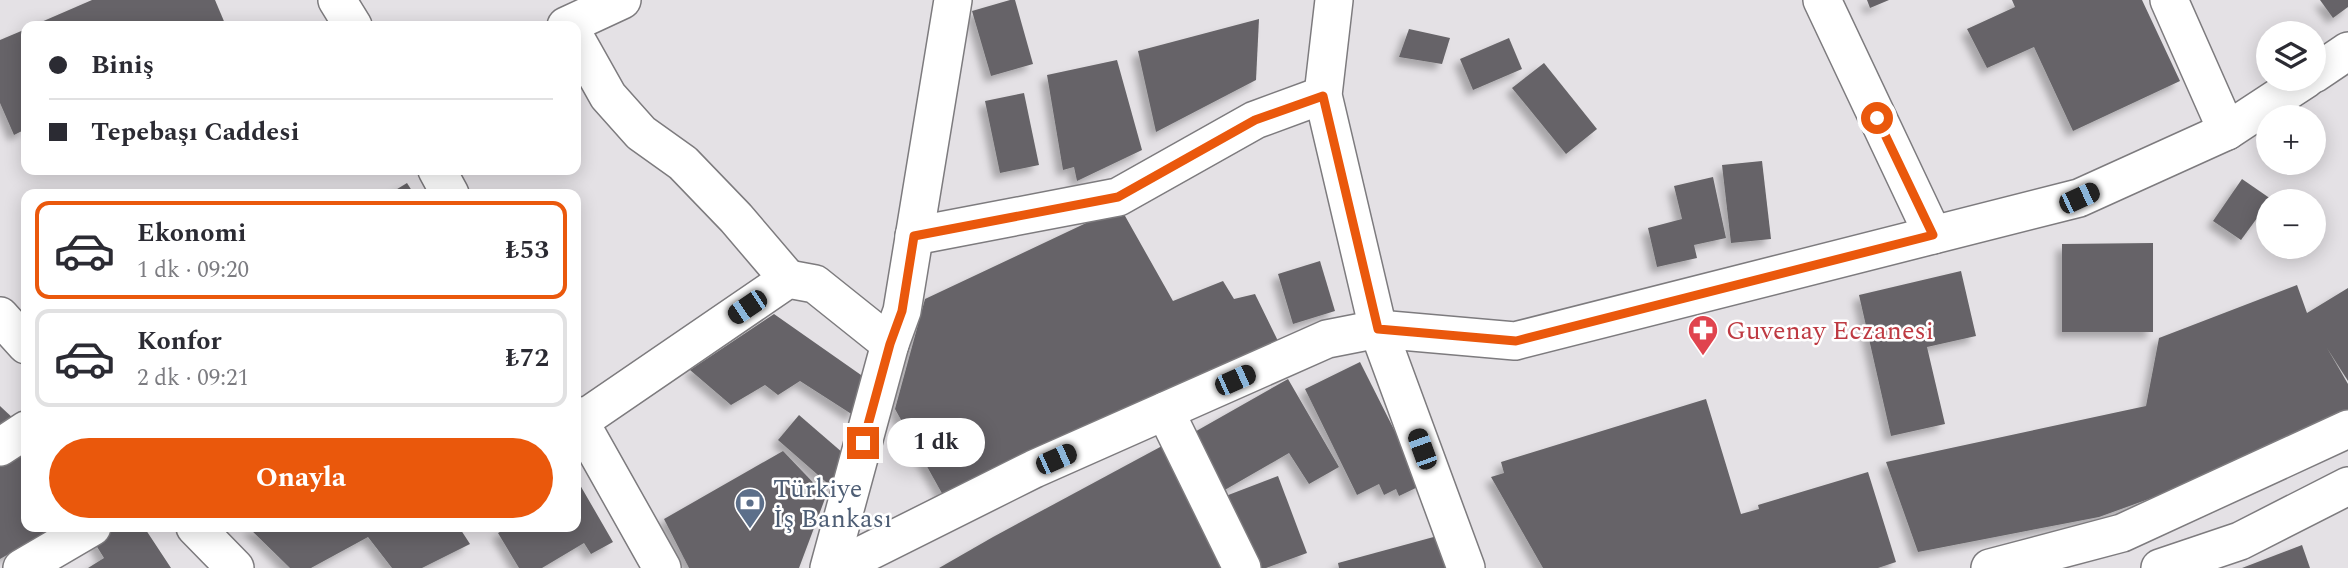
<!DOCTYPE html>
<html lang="tr">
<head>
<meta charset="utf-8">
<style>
  :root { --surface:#fff; --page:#f2f2f3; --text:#2b2b33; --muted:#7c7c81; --line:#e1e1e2; --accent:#ea580c }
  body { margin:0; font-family:Spectral,serif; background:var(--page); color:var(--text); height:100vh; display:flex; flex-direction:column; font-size:26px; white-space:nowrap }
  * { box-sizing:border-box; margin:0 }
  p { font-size:23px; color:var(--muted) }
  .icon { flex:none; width:38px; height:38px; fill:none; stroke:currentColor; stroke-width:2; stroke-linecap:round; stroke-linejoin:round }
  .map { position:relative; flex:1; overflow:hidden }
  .side { position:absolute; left:21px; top:189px; width:560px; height:343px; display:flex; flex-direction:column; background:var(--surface); border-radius:14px; box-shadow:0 4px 18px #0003 }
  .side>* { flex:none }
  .top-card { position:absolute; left:21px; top:21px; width:560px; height:154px; border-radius:14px; box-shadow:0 4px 18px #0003; display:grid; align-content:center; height:154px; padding:0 28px; background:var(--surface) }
  .buttons { position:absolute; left:2256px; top:21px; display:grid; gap:14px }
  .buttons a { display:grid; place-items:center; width:70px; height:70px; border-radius:50%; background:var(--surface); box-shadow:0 4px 18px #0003; font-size:35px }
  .end { position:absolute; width:32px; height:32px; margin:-16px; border:9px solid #ea580c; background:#fff; box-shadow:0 0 0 4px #fff }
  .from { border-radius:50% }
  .bubble { position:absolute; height:49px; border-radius:24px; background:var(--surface); box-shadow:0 4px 18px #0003; font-size:23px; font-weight:700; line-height:49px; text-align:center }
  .car { position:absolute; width:21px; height:42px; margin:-21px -10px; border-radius:9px; box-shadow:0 0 5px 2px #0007; background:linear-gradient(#222 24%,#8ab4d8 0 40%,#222 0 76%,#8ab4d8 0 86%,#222 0) }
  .top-card b { display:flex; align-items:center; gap:24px; height:66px; font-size:26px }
  .top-card b+b { border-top:2px solid var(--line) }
  .top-card i { width:18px; height:18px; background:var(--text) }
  ul { padding:12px 0 0; list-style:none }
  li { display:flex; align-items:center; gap:21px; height:98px; margin:0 14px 10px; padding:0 14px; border:4px solid var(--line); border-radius:14px }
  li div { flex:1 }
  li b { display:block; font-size:26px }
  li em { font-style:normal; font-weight:700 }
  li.active { border-color:var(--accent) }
  li>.icon { width:63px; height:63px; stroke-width:1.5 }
  .primary-button { display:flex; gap:14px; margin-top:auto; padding:14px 28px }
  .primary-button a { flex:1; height:80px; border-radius:42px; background:var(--accent); color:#fff; font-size:28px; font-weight:700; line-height:80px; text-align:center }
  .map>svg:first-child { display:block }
  .building { fill:#666467; filter:url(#shadow) }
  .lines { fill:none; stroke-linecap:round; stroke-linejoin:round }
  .minor-casing { stroke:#7d7b7e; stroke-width:40 }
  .minor { stroke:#fff; stroke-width:37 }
  .route { stroke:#ea580c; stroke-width:9 }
  .labels { text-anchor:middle; stroke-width:5; stroke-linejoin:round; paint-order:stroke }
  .health-label { font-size:26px; fill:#be3a42; stroke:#fff; text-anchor:start }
  .service-label { font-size:26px; fill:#4e5e75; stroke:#fff; text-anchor:start }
</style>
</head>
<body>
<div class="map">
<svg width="2348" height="568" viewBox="0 0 2348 568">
  <defs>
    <filter id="shadow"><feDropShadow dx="-6" dy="6" stdDeviation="3.5" flood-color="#0004"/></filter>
  </defs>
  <rect width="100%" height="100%" fill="#e4e1e5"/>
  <g class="building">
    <path d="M 92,0 L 215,0 L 226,26 L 32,26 Z"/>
    <path d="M 1010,0 L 1015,0 L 1033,64 L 991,76 L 972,11 Z"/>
    <path d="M 1867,0 L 1889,0 L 1870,8 Z"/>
    <path d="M 2012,0 L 2142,0 L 2180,81 L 2073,131 L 2034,47 L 1987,68 L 1967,29 L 2015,7 Z"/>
    <path d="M 2320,0 L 2348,0 L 2348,7 L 2333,18 Z"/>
    <path d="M 1259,19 L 1256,80 L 1156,132 L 1138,51 Z"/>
    <path d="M 26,29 L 26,129 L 14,135 L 0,103 L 0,40 Z"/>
    <path d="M 1409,29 L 1450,38 L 1442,64 L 1399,57 Z"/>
    <path d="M 1509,38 L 1522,69 L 1473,90 L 1460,59 Z"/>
    <path d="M 1117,60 L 1142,150 L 1077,181 L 1074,167 L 1063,170 L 1047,75 Z"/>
    <path d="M 1544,63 L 1597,129 L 1566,154 L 1512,88 Z"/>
    <path d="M 1024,93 L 1039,165 L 1000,173 L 985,101 Z"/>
    <path d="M 1762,161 L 1771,239 L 1731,243 L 1722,165 Z"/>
    <path d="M 1713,177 L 1726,238 L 1694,245 L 1697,258 L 1657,267 L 1648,228 L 1682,219 L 1674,186 Z"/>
    <path d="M 2242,179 L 2271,199 L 2241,240 L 2213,221 Z"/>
    <path d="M 407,183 L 414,194 L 389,194 Z"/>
    <path d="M 1120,207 L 1173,301 L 1223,281 L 1234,299 L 1255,294 L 1278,341 L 1113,414 L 944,497 L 895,409 L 925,299 Z"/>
    <path d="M 2153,243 L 2153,332 L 2062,332 L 2062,244 Z"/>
    <path d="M 1320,261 L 1335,311 L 1293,324 L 1278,274 Z"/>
    <path d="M 1961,271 L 1976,336 L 1927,347 L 1945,424 L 1891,436 L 1859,295 Z"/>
    <path d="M 2297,285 L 2307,313 L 2348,288 L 2348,381 L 2327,348 L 2348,384 L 2348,427 L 2099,517 L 1918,552 L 1886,462 L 2146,406 L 2159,338 Z"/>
    <path d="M 774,314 L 871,382 L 853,415 L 800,381 L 778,395 L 765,385 L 731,405 L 690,370 Z"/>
    <path d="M 1360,362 L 1422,485 L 1399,496 L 1396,489 L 1384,495 L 1379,484 L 1357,495 L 1305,389 Z"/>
    <path d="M 1288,379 L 1339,467 L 1309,484 L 1289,453 L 1216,495 L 1184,438 Z"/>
    <path d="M 1706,399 L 1741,514 L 1759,509 L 1758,505 L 1868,472 L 1896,562 L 1878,568 L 1543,568 L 1491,477 L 1504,473 L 1501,462 Z"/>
    <path d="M 0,406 L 16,421 L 0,433 Z"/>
    <path d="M 799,415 L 843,453 L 834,489 L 778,440 Z"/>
    <path d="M 26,445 L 26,527 L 56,527 L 0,559 L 0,460 Z"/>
    <path d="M 1162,446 L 1223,568 L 939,568 L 993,537 Z"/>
    <path d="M 783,451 L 826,496 L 799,568 L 689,568 L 664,519 Z"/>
    <path d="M 1278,476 L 1307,553 L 1266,568 L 1249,568 L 1223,497 Z"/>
    <path d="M 580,485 L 613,542 L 591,554 L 584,543 L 542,568 L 519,568 L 498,533 L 509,527 L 576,527 L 576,488 Z"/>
    <path d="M 107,527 L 144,527 L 171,568 L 88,568 L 104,558 L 91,537 Z"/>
    <path d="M 248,527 L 459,527 L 470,544 L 422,568 L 392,568 L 368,537 L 311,568 L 290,568 Z"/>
    <path d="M 1441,535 L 1453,568 L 1339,568 L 1338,563 Z"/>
    <path d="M 2302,545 L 2310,568 L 2242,568 Z"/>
  </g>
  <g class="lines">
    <g class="minor-casing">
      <g id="minor">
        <path d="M 337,0 L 353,26"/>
        <path d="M 1334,0 L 1323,95 L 1378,329 L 1466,568"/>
        <path d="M 1822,0 L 1933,235"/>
        <path d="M 2169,0 L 2227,131"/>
        <path d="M 566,26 L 622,0"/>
        <path d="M 576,39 L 608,96 L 641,133 L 683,163 L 736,218 L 788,279"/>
        <path d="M 2314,74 L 2348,51"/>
        <path d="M 437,170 L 450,194"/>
        <path d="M 914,236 L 1118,197 L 1255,120 L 1323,95"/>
        <path d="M 0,316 L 26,345"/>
        <path d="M 1165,411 L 1242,568"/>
        <path d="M 576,415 L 662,568"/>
        <path d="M 579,422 L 788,279 L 815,284 L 890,344"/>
        <path d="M 0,447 L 26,430"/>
        <path d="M 195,527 L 235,568"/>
        <path d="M 22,568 L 92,527"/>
        <path d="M 829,568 L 890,344 L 902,311 L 953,0"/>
        <path d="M 836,568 L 1034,469 L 1327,339 L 1378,329 L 1515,341 L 2079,198 L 2227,131 L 2306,79"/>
        <path d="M 1990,568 L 2122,533 L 2348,429"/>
        <path d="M 2160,568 L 2240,541 L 2348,486"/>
      </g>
    </g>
    <use href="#minor" class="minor"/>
  </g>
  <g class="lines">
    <path class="route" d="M 863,443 L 890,344 L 902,311 L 914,236 L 1118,197 L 1255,120 L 1323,96 L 1378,329 L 1516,341 L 1933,235 L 1877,118"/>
  </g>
  <defs>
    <g id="pharmacy-pin" transform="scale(1.575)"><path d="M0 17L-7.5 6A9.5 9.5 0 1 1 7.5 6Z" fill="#e0444e" stroke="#fff"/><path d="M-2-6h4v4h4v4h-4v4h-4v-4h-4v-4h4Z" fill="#fff"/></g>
    <g id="bank-pin" transform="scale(1.575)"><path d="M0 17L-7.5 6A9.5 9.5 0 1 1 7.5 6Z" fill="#5c6f8a" stroke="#fff"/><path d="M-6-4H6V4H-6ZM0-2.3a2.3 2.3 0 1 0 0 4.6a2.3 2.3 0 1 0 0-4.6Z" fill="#fff"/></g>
  </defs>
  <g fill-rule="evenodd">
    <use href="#pharmacy-pin" x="1703" y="330"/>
    <use href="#bank-pin" x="750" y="503"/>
  </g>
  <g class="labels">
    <g class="health-label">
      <text x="1726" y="339">Guvenay Eczanesi</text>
    </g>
    <g class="service-label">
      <text x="773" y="497">Türkiye<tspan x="773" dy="30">İş Bankası</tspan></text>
    </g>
  </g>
</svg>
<div class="buttons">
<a><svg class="icon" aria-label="layers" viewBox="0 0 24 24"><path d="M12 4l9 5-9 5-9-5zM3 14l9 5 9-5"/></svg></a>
<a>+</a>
<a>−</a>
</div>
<i class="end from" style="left:1877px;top:118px"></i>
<i class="end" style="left:863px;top:443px"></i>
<div class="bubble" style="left:887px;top:418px;width:98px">1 dk</div>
<i class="car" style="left:2079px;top:198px;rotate:65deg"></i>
<i class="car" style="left:747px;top:307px;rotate:236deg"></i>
<i class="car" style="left:1235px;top:380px;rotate:66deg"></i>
<i class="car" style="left:1422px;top:449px;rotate:340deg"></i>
<i class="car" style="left:1056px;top:459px;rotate:66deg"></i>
<div class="top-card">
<b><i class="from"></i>Biniş</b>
<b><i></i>Tepebaşı Caddesi</b>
</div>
<section class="side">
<ul>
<li class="active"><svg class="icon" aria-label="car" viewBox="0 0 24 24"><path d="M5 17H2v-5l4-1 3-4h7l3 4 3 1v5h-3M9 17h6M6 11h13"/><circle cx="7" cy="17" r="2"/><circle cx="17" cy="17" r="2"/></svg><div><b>Ekonomi</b><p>1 dk · 09:20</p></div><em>₺53</em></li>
<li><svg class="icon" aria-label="car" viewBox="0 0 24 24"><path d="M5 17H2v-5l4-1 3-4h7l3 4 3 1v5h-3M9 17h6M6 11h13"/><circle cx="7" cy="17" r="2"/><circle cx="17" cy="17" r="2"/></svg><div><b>Konfor</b><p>2 dk · 09:21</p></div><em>₺72</em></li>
</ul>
<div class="primary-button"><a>Onayla</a></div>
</section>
</div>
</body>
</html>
